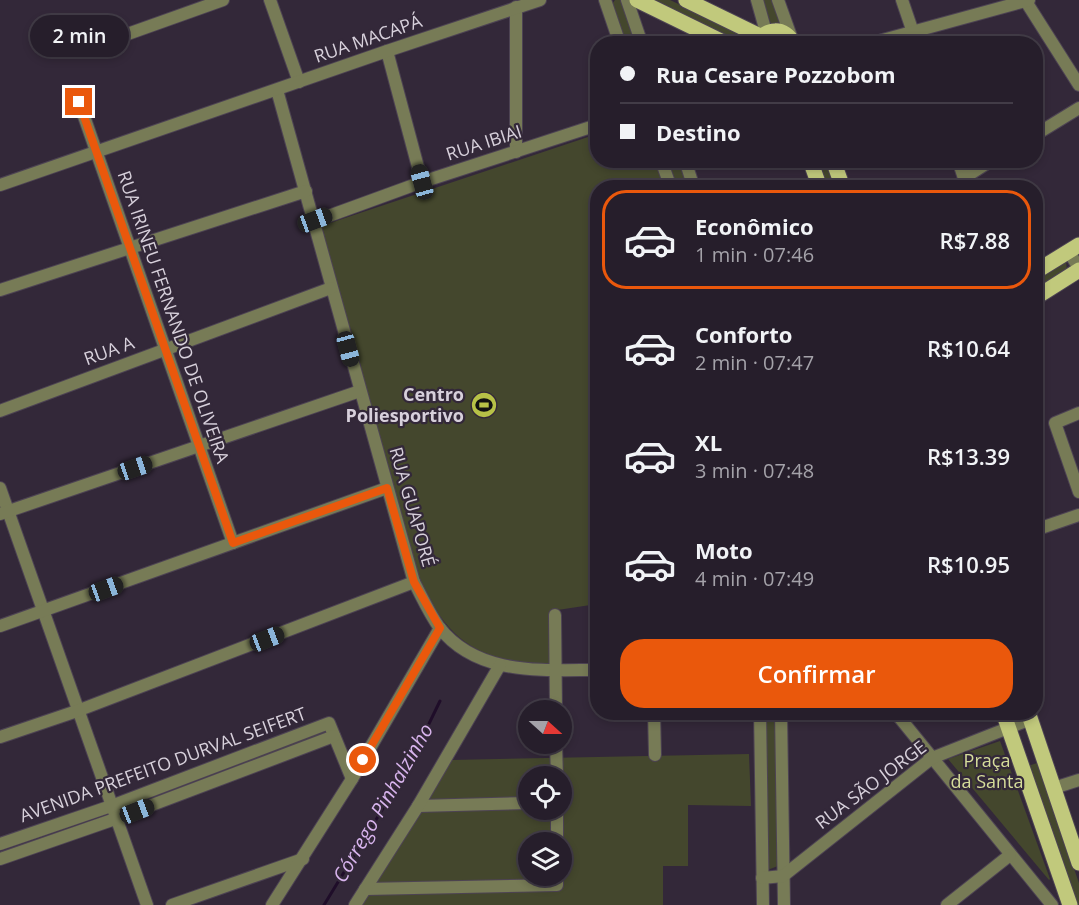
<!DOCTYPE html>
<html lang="pt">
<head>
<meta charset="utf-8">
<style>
  :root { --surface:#261e2b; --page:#2e2733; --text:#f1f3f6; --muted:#a4a2a9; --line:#423c47; --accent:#ea580c }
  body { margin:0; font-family:"Open Sans",sans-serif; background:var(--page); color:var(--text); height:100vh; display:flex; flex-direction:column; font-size:22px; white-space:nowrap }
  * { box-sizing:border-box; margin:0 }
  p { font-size:20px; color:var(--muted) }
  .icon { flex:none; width:33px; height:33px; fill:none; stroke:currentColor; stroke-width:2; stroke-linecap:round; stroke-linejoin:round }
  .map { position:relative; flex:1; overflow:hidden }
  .panel { position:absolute; left:590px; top:180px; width:453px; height:540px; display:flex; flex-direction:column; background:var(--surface); border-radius:24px; box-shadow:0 3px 9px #0003,0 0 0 2px var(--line) }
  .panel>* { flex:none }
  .guide { position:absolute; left:590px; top:36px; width:453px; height:132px; border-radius:24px; box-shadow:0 3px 9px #0003,0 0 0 2px var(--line); display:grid; align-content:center; height:132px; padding:0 30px; background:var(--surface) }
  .needle { width:39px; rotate:111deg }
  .fabs { position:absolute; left:518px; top:700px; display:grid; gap:12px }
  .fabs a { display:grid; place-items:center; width:54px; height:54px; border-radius:50%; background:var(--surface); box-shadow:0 3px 9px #0003,0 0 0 2px var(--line); font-size:30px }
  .end { position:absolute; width:27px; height:27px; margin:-14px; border:8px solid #ea580c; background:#fff; box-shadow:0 0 0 3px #fff }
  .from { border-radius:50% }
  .bubble { position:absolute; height:42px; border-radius:21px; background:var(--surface); box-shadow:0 3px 9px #0003,0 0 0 2px var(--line); font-size:20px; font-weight:600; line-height:42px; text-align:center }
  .car { position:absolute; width:18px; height:36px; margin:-18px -9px; border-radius:8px; box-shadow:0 0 4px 2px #0007; background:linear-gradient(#222 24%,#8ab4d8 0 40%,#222 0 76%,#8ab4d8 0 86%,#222 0) }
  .guide b { display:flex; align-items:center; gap:21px; height:57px; font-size:22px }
  .guide b+b { border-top:2px solid var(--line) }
  .guide i { width:15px; height:15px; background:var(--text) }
  ul { padding:10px 0 0; list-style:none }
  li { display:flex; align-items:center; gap:18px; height:99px; margin:0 12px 9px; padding:0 18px; border:3px solid transparent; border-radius:24px }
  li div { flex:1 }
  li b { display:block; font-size:22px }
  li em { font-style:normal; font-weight:600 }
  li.current { border-color:var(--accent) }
  li>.icon { width:54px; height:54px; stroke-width:1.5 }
  .cta { display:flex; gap:12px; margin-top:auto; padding:12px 30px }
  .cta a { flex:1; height:69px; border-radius:24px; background:var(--accent); color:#fff; font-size:24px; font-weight:600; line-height:69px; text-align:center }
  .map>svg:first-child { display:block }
  .green { fill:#44472d; fill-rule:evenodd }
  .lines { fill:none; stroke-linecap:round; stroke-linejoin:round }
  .stream { stroke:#1f0d29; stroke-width:3 }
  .minor-casing { stroke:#4d4353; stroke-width:14 }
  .major-casing { stroke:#4d4353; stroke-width:17 }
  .minor { stroke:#777b56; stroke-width:12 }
  .major { stroke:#c1c97c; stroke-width:15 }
  .route { stroke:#ea580c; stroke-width:8 }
  .labels { text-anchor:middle; stroke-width:4.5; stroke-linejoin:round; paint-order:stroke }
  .street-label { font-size:18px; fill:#d7d0db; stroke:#332839 }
  .poi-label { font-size:18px; font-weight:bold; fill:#d7d0db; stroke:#332839; text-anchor:end }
  .park-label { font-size:18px; fill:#d6dd9a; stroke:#332839 }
  .water-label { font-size:20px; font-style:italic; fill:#d8b4ed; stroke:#332839 }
</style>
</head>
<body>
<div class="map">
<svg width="1079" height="905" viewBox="0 0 1079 905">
  <rect width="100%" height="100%" fill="#332839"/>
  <g class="green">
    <path d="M 615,0 L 621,0 L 625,3 L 638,43 L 625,43 L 612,4 Z"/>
    <path d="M 644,0 L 670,0 L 748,37 L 745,43 L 733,43 Z"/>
    <path d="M 763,0 L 774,0 L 783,27 L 772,27 Z"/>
    <path d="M 597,134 L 597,160 L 655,161 L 665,187 L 597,188 L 597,604 L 551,611 L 551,665 C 480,661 454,646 420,584 L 321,226 Z"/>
    <path d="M 666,161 L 680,161 L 689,187 L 675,187 Z"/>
    <path d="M 818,161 L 829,161 L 838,187 L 828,187 Z"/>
    <path d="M 1066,261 L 1067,271 L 1035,291 L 1035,277 Z"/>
    <path d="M 763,713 L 775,713 L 778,866 L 770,869 L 767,868 Z"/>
    <path d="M 328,729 L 329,732 L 245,765 L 244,761 Z"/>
    <path d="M 1000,741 L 1050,879 L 1049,880 L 948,759 Z"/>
    <path d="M 749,754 L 751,806 L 688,805 L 688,866 L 663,866 L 663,905 L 362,905 L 451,760 ZM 528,777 L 561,777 L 561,810 L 528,810 ZM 528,843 L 561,843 L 561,876 L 528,876 Z"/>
    <path d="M 1037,763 L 1079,883 L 1079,905 L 1075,905 L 1028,766 Z"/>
  </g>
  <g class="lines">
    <path class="stream" d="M 324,905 L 407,769 L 440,701"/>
    <g class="minor-casing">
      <g id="minor">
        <path d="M 270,0 L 299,82"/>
        <path d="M 605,0 L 620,44"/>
        <path d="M 627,0 L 642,44"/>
        <path d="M 757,0 L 766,32"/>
        <path d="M 778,0 L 792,39"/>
        <path d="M 902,0 L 917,44"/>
        <path d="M 1025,0 L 1079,85"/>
        <path d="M 108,41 L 223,0"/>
        <path d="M 868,44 L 1029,0"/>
        <path d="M 387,51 L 422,182"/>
        <path d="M 277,90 C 324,254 367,419 414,582 C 422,597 429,613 439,627 C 477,676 542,670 597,670"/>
        <path d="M 79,102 L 233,543"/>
        <path d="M 1035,135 L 1079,108"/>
        <path d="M 516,152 L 516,7"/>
        <path d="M 661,160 L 671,188"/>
        <path d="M 685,160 L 694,188"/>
        <path d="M 958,160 L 964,178"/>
        <path d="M 0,185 L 387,51 L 540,0"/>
        <path d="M 961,188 L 964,178 L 992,160"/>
        <path d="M 315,221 L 422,182 L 597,125"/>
        <path d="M 1069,252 L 1079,268"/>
        <path d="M 0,290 L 306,191"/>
        <path d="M 0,411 L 331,288"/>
        <path d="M 1079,413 L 1055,423 L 1079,492"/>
        <path d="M 0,488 L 147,905"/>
        <path d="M 0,514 L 360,391"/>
        <path d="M 1035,530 L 1079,515"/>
        <path d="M 555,615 L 556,711"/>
        <path d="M 0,626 L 387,488"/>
        <path d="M 654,712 L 655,755"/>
        <path d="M 760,712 L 763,905"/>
        <path d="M 781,712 L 784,905"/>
        <path d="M 895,712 L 1052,905"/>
        <path d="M 0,737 L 77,711 L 414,582"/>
        <path d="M 556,744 L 557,777"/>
        <path d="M 1054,788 L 1079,780"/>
        <path d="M 418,806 L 528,803"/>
        <path d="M 557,810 L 557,843"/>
        <path d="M 0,844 L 111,806 L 329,723 L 352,779"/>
        <path d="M 0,859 L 115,819 L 334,736"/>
        <path d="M 762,878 L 783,876 L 932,758 L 1031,719"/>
        <path d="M 365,889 L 557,885 L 557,876"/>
        <path d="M 172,905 L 303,859"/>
        <path d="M 272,905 L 352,779 L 440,628"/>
        <path d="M 355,905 L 418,806 L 500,665"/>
        <path d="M 947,905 L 1010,855"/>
      </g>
    </g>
    <g class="major-casing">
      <g id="major">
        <path d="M 637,0 L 727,44"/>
        <path d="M 686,0 L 760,36"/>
        <path d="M 756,44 C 765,27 785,26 794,44"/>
        <path d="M 810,160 L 820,188"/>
        <path d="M 833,160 L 843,188"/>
        <path d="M 1035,272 L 1079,245"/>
        <path d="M 1035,298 L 1079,270"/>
        <path d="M 1003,712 L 1070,905"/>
        <path d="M 1028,712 L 1079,863"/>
      </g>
    </g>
    <use href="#minor" class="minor"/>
    <use href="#major" class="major"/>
  </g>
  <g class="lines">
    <path class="route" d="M 79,102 L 233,543 L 387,488 L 414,582 L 440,628 L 363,760"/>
  </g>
  <defs>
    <g id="stadium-disc" transform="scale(1.35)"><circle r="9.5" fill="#b7c147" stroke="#332839"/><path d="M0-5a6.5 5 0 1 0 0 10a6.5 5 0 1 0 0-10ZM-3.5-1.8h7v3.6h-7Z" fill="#111"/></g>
  </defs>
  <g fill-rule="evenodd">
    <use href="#stadium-disc" x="484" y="405"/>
  </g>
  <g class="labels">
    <g class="street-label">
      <text transform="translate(368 39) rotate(-19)" y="6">RUA MACAPÁ</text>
      <text transform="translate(484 143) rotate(-18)" y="6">RUA IBIAI</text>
      <text transform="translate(173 317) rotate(71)" y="6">RUA IRINEU FERNANDO DE OLIVEIRA</text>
      <text transform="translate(109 351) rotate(-20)" y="6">RUA A</text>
      <text transform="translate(412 507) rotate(74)" y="6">RUA GUAPORÉ</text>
      <text transform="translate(163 765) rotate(-20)" y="6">AVENIDA PREFEITO DURVAL SEIFERT</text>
      <text transform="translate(871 785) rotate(-37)" y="6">RUA SÃO JORGE</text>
    </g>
    <g class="poi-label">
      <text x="464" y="401">Centro<tspan x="464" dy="21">Poliesportivo</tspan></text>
    </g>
    <g class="park-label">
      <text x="987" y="767">Praça<tspan x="987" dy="21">da Santa</tspan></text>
    </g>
    <g class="water-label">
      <text transform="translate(383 803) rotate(-60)" y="7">Córrego Pinhalzinho</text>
    </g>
  </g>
</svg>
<div class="fabs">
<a><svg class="needle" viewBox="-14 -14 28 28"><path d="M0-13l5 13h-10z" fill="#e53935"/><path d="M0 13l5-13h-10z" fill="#a4a2a9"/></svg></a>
<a><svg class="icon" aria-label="locate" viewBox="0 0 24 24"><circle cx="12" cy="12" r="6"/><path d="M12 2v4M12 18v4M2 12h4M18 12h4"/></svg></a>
<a><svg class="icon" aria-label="layers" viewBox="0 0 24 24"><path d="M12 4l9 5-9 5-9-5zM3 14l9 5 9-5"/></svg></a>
</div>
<i class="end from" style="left:363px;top:760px"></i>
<i class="end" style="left:79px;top:102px"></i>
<div class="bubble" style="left:30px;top:15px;width:99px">2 min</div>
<i class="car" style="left:422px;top:182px;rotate:345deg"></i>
<i class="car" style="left:315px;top:220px;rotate:70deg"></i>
<i class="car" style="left:348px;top:349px;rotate:165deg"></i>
<i class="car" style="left:135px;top:468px;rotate:71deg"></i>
<i class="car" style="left:106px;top:589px;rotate:70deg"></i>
<i class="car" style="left:267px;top:639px;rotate:69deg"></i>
<i class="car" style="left:137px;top:811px;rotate:69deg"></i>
<div class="guide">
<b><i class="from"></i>Rua Cesare Pozzobom</b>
<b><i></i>Destino</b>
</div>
<section class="panel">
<ul>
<li class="current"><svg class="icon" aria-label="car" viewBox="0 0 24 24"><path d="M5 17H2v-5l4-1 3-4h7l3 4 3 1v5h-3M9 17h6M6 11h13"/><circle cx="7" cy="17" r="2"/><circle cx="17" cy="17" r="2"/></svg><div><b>Econômico</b><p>1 min · 07:46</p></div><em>R$7.88</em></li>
<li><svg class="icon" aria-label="car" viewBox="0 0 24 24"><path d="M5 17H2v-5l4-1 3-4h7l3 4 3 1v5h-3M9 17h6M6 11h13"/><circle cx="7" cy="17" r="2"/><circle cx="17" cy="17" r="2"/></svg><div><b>Conforto</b><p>2 min · 07:47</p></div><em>R$10.64</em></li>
<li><svg class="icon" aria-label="car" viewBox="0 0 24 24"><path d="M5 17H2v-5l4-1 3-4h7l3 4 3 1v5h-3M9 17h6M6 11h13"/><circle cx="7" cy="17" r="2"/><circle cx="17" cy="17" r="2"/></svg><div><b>XL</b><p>3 min · 07:48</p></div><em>R$13.39</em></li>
<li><svg class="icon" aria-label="car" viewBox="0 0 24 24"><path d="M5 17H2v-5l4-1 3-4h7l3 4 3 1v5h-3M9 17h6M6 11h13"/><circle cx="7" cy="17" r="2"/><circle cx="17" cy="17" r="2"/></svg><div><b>Moto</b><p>4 min · 07:49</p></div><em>R$10.95</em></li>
</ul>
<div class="cta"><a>Confirmar</a></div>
</section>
</div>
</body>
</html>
